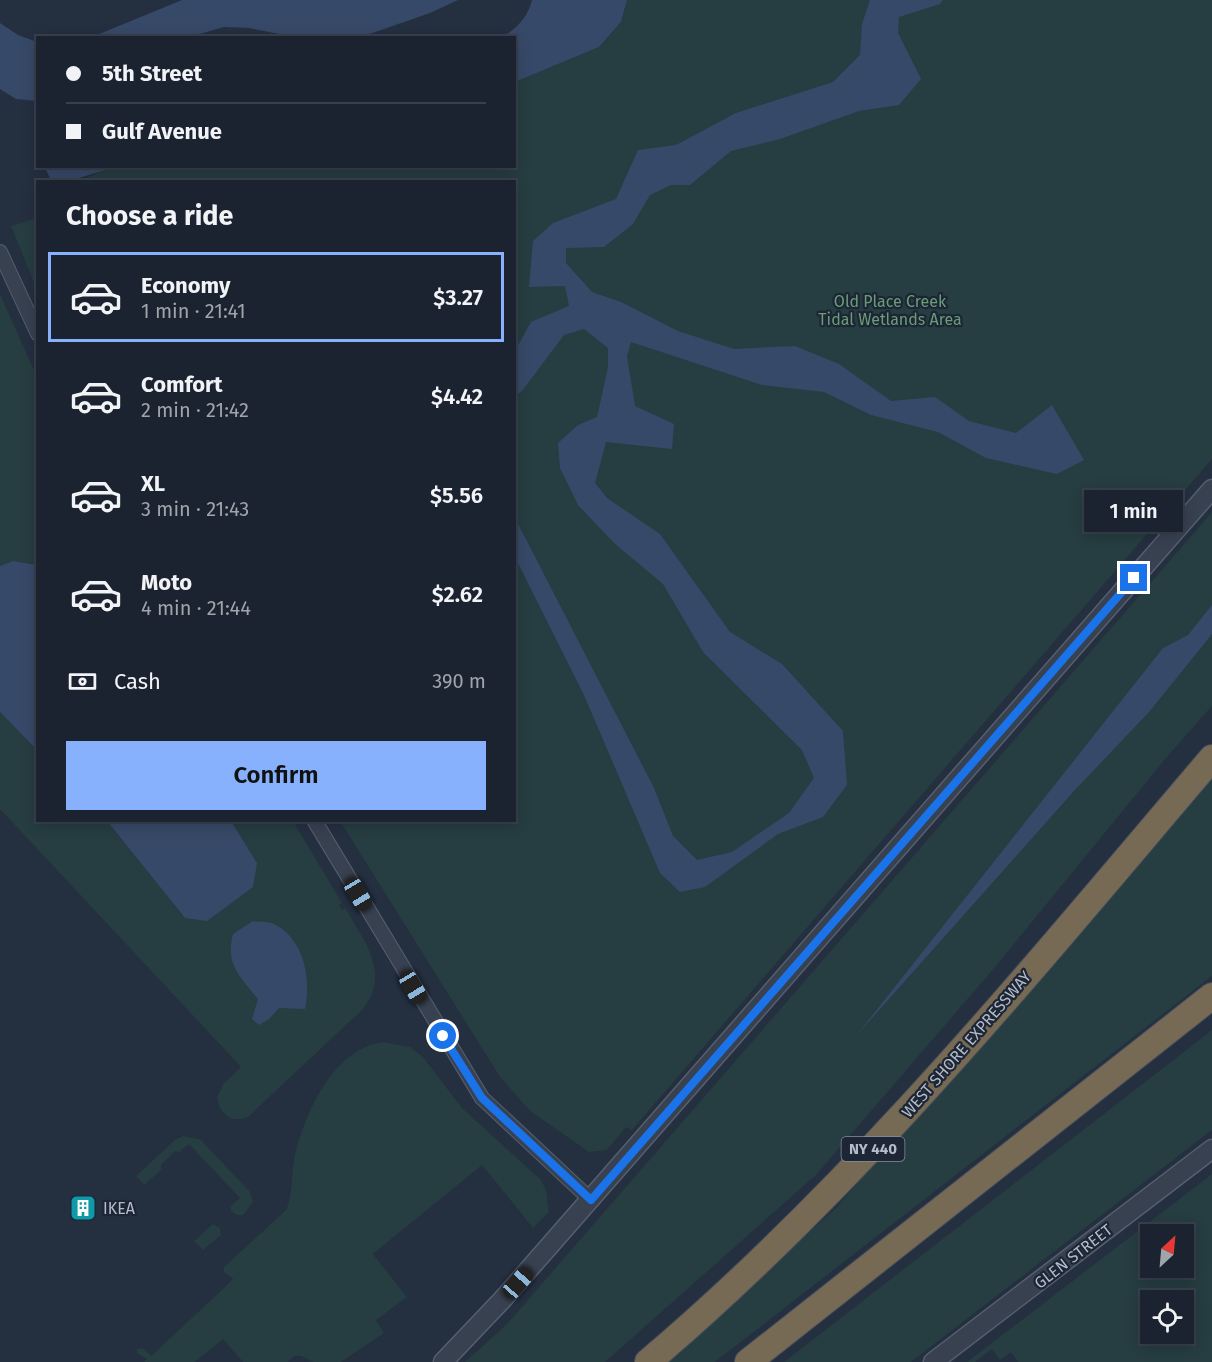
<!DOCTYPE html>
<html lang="en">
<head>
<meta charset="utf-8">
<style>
  :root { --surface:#1b2330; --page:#282f3c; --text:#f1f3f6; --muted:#a0a4ab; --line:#39404c; --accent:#87b1fc }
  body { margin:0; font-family:"Fira Sans",sans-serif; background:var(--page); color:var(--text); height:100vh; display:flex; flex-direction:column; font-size:22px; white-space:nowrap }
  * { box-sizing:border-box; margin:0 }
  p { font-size:20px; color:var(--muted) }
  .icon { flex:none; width:33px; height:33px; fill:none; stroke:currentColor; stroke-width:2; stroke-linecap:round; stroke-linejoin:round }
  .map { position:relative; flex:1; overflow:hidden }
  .sheet { position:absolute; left:36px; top:180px; width:480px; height:642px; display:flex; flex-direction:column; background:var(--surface); border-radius:0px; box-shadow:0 3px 15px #0003,0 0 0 2px var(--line) }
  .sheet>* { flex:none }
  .top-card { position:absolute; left:36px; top:36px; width:480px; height:132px; border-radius:0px; box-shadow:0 3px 15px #0003,0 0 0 2px var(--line); display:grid; align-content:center; height:132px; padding:0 30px; background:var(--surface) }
  .needle { width:39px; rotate:26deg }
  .buttons { position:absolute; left:1140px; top:1224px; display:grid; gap:12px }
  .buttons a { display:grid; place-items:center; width:54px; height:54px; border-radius:0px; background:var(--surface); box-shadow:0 3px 15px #0003,0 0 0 2px var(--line); font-size:30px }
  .end { position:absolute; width:27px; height:27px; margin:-14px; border:8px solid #1a73e8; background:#fff; box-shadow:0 0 0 3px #fff }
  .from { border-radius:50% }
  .bubble { position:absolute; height:42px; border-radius:0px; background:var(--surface); box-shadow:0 3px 15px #0003,0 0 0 2px var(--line); font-size:20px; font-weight:600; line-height:42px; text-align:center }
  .car { position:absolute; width:18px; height:36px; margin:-18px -9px; border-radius:8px; box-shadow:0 0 4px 2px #0007; background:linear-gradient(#222 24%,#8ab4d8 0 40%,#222 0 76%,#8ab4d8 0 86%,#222 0) }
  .top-card b { display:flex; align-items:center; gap:21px; height:57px; font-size:22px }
  .top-card b+b { border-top:2px solid var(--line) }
  .top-card i { width:15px; height:15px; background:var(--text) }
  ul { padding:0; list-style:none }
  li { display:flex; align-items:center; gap:18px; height:90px; margin:0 12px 9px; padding:0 18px; border:3px solid transparent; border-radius:0px }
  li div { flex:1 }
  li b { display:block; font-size:22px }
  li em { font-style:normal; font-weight:600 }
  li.active { border-color:var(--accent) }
  li>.icon { width:54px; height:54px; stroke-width:1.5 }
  h2 { padding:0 30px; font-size:27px; line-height:72px }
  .pay { display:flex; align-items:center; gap:15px; height:66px; padding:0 30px; font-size:22px }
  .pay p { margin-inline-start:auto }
  .primary-button { display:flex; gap:12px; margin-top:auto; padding:12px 30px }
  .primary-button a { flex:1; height:69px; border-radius:0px; background:var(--accent); color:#111; font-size:24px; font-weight:600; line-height:69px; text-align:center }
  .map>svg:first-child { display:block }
  .green { fill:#263d41; fill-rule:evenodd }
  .water { fill:#374968 }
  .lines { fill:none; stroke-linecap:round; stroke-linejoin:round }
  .minor-casing { stroke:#565f6e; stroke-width:16 }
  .tertiary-casing { stroke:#565f6e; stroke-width:21 }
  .motorway-casing { stroke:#434c5b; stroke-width:28 }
  .minor { stroke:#384150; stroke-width:14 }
  .tertiary { stroke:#384150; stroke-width:18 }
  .motorway { stroke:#766a55; stroke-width:26 }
  .route { stroke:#1a73e8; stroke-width:8 }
  .labels { text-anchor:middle; stroke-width:4.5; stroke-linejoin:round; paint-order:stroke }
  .shield { fill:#1d2635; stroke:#878f9e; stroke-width:1.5 }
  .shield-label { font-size:15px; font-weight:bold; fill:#b4bccb }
  .park-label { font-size:16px; fill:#6a9d77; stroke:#1d2635 }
  .street-label { font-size:16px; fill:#b4bccb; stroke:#1d2635 }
  .poi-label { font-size:16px; fill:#b4bccb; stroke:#1d2635; text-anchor:start }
</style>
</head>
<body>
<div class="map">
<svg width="1212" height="1362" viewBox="0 0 1212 1362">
  <rect width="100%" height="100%" fill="#242f40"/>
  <g class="green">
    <path d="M 627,0 L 1212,0 L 1212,459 L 632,1130 L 626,1127 L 607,1150 L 589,1152 L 530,1111 L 500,1077 L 340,821 L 514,820 L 514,182 L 76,182 L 115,166 L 514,166 L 515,82 L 599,47 L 621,22 Z"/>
    <path d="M 37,218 L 38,218 L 37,290 L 11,226 Z"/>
    <path d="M 0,294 L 37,377 L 37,565 L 13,561 L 0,566 Z"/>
    <path d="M 1212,512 L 1212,706 L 1166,758 L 996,966 L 816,1175 L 605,1362 L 465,1362 L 506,1325 Z"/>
    <path d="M 0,712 L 37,750 L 38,820 L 107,821 L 185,918 L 256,863 L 231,821 L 293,821 L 342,903 L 339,905 L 342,910 L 345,908 C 364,940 392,975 362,1010 L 248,1117 C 231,1124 219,1114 217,1097 L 224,1083 L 241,1067 L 0,809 Z"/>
    <path d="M 1212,778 L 1212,976 L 715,1362 L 665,1362 L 835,1209 Z"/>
    <path d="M 1212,1030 L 1212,1130 L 911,1362 L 784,1362 Z"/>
    <path d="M 383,1042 L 410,1047 L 423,1057 L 462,1108 L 541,1180 L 546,1190 L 549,1212 L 533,1228 L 482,1165 L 373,1254 L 407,1297 L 376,1320 L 384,1333 L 341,1362 L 313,1362 L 301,1356 L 294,1356 L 288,1362 L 243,1362 L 223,1339 L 195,1362 L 144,1362 L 147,1359 L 137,1353 L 137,1349 L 143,1348 L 151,1356 L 226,1286 L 233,1279 L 224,1272 L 224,1267 L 286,1210 C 293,1195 291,1176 294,1160 C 303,1116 333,1048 383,1042 Z"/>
    <path d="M 183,1136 L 200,1139 L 250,1192 L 253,1202 L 243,1215 L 237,1215 L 231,1211 L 231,1206 L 240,1198 L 189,1144 L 179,1152 L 175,1151 L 161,1165 L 161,1170 L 144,1185 L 136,1176 L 175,1140 Z"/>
    <path d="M 1212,1174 L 1212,1362 L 1018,1362 L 1011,1352 L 1000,1360 L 992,1349 L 975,1362 L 967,1362 ZM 1150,1234 L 1184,1234 L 1184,1268 L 1150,1268 ZM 1150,1300 L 1184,1300 L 1184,1334 L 1150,1334 Z"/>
    <path d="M 213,1224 L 220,1228 L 221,1235 L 203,1250 L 194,1241 Z"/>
  </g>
  <g class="water">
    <path d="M 182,0 L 458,0 L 430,13 L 361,37 L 294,37 L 249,28 L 224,27 L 189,37 L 92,37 Z"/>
    <path d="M 532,0 L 627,0 L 621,22 L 599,47 L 515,82 L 514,38 L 503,37 C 517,28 528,17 532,0 Z"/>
    <path d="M 870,0 L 943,0 L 940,4 L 899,17 L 898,33 L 921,79 L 899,105 L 859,111 L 780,139 L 731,151 L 690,185 L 671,185 L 650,195 L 633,224 L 604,247 L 566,248 L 566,263 L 592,292 L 621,302 L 678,331 L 734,349 L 795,346 L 839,364 L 891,401 L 935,397 L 969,421 L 1016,433 L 1052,405 L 1084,460 L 1057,474 L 986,458 L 938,432 L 871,415 L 824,392 L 762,385 L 631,342 L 627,356 L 635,406 L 674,424 L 672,449 L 606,442 L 595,483 L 607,498 L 660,534 L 730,632 L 782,664 L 843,731 L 847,785 L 823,817 L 778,834 L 705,887 L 680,892 L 660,873 L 584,695 L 515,557 L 515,518 L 654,788 L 673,836 L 697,860 L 732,852 L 789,813 L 814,778 L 802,750 L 703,652 L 663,584 L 614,543 L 578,505 L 560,468 L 558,443 L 578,425 L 597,417 L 608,367 L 608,348 L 584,329 L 564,335 L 522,391 L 515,396 L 515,351 L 531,322 L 569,306 L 565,286 L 529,287 L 533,241 L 553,223 L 616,199 L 638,150 L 676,145 L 736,113 L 833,82 L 860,55 L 862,24 Z"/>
    <path d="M 0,23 L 18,35 L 37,42 L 37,101 L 16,99 L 0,89 Z"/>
    <path d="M 45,167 L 115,167 L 69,181 L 51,181 Z"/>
    <path d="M 13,561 L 37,565 L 37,750 L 0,712 L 0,566 Z"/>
    <path d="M 1212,605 L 1212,634 L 1149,712 L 1074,791 L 856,1036 L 1163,648 L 1188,635 Z"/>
    <path d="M 107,821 L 231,821 L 257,863 L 253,887 L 207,921 L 185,918 Z"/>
    <path d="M 253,921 C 260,922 270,921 276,925 C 305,941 311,980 305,1009 L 279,1008 L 269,1019 L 259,1025 L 252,1019 L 258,999 C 240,976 225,965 233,934 Z"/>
  </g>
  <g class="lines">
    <g class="minor-casing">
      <g id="minor">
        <path d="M 0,252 L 38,334"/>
        <path d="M 314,820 L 482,1098 L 591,1200"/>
      </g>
    </g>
    <g class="tertiary-casing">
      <g id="tertiary">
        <path d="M 443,1362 L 502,1300 L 1212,489"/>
        <path d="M 933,1362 L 1212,1149"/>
      </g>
    </g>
    <g class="motorway-casing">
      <g id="motorway">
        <path d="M 648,1362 C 859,1183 1033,968 1212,758"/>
        <path d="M 748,1362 L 1212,996"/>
      </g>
    </g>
    <use href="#minor" class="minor"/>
    <use href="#tertiary" class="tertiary"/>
    <use href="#motorway" class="motorway"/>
  </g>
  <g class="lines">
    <path class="route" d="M 443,1036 L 482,1098 L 591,1200 L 1134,578"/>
  </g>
  <defs>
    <g id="building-square" transform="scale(1.35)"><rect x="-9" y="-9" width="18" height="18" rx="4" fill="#0f9aa8" stroke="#1d2635"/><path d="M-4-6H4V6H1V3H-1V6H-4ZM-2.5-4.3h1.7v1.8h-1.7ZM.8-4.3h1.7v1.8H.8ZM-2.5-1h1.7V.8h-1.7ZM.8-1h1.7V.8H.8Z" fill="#fff"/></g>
  </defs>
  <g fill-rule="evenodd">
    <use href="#building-square" x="83" y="1208"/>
  </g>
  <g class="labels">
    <rect class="shield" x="841.5" y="1137" width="63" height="24" rx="4.5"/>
    <g class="shield-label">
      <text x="873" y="1154">NY 440</text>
    </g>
    <g class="park-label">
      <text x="890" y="307">Old Place Creek<tspan x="890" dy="18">Tidal Wetlands Area</tspan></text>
    </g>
    <g class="street-label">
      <text transform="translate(966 1044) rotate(-49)" y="6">WEST SHORE EXPRESSWAY</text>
      <text transform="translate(1073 1256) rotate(-38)" y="6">GLEN STREET</text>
    </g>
    <g class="poi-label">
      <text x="103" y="1214">IKEA</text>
    </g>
  </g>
</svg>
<div class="buttons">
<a><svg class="needle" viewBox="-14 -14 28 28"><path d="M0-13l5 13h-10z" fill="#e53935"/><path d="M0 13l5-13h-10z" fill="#a0a4ab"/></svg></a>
<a><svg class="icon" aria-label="locate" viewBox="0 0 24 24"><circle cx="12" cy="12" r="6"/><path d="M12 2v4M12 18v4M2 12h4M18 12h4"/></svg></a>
</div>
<i class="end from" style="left:443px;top:1036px"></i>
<i class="end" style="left:1134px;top:578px"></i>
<div class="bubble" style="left:1084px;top:490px;width:99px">1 min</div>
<i class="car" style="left:358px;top:894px;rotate:149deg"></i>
<i class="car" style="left:413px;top:987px;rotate:149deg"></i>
<i class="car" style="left:518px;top:1283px;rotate:41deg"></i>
<div class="top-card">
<b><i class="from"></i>5th Street</b>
<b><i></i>Gulf Avenue</b>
</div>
<section class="sheet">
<h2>Choose a ride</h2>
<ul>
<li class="active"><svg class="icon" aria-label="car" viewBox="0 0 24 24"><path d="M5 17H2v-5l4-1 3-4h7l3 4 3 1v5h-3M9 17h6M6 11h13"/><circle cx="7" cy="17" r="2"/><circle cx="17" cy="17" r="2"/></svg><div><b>Economy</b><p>1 min · 21:41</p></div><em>$3.27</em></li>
<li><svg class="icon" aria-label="car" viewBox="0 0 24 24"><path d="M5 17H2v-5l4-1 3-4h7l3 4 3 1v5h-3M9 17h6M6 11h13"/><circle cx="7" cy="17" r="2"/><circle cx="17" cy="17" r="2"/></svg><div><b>Comfort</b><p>2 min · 21:42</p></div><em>$4.42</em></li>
<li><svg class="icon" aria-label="car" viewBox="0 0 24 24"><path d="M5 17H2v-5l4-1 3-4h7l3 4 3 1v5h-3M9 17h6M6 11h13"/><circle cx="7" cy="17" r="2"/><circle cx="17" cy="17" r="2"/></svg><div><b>XL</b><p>3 min · 21:43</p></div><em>$5.56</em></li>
<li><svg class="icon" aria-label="car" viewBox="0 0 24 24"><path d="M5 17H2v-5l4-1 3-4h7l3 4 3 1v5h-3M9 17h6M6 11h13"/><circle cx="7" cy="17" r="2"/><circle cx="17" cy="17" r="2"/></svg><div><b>Moto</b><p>4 min · 21:44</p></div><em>$2.62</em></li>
</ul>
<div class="pay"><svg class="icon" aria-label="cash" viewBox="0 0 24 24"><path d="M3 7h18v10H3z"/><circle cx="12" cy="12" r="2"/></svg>Cash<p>390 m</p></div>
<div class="primary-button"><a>Confirm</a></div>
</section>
</div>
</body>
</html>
